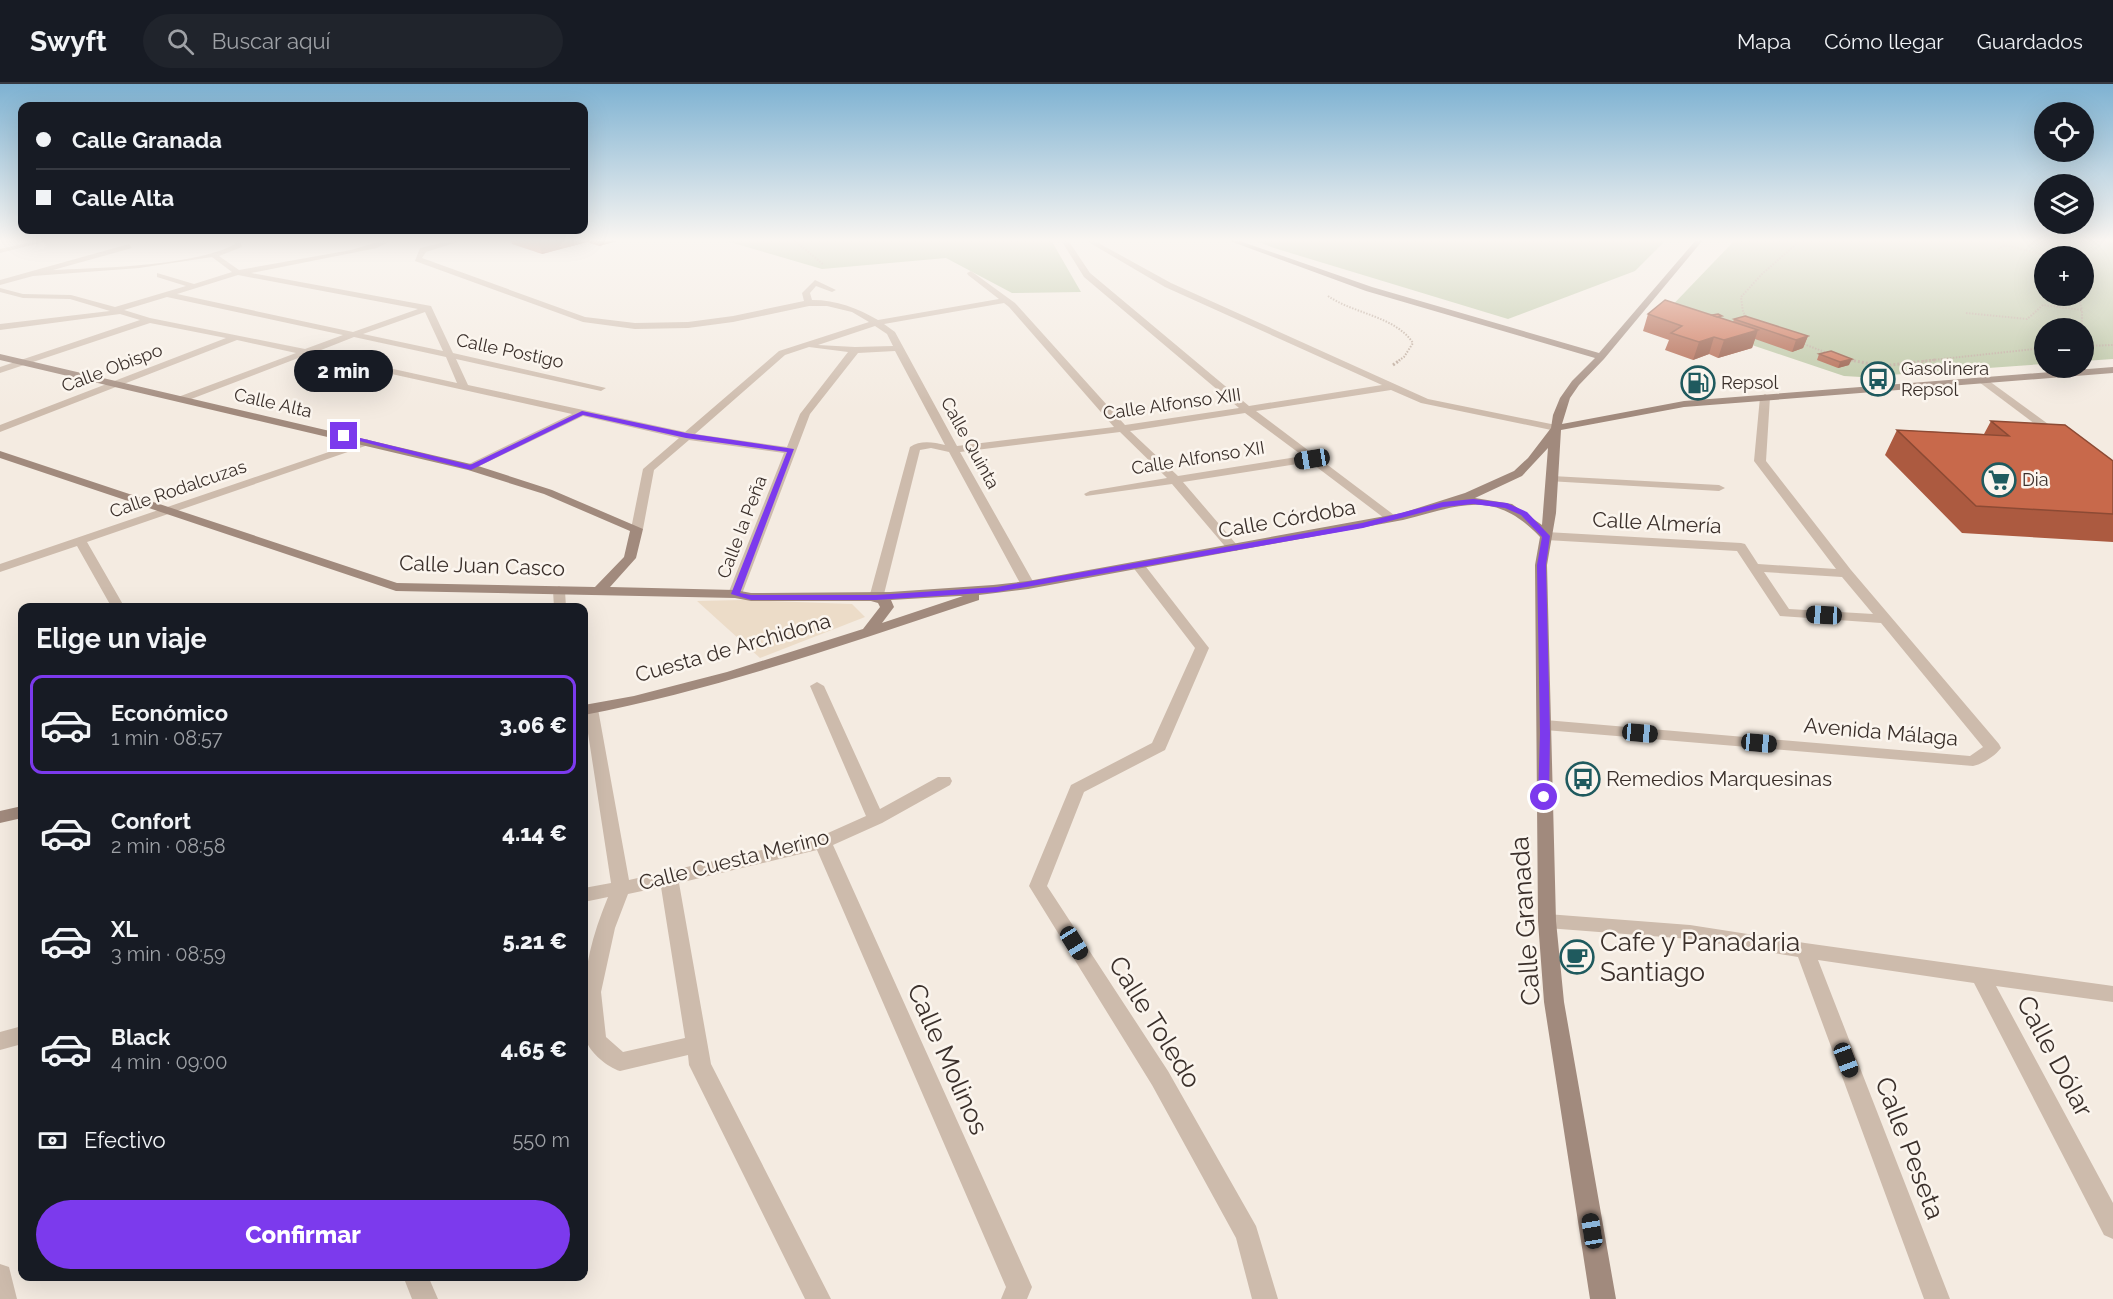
<!DOCTYPE html>
<html lang="es">
<head>
<meta charset="utf-8">
<style>
  :root { --surface:#171b24; --page:#20242c; --text:#f1f3f6; --muted:#9ea1a6; --line:#363941; --accent:#7c3aed }
  body { margin:0; font-family:Raleway,sans-serif; background:var(--page); color:var(--text); height:100vh; display:flex; flex-direction:column; font-size:22px; white-space:nowrap }
  * { box-sizing:border-box; margin:0 }
  p { font-size:20px; color:var(--muted) }
  .icon { flex:none; width:33px; height:33px; fill:none; stroke:currentColor; stroke-width:2; stroke-linecap:round; stroke-linejoin:round }
  .map { position:relative; flex:1; overflow:hidden }
  .side { position:absolute; left:18px; top:519px; width:570px; height:678px; display:flex; flex-direction:column; background:var(--surface); border-radius:12px; box-shadow:0 6px 24px #0002 }
  .side>* { flex:none }
  .guide { position:absolute; left:18px; top:18px; width:570px; height:132px; border-radius:12px; box-shadow:0 6px 24px #0002; display:grid; align-content:center; height:132px; padding:0 18px; background:var(--surface) }
  .tools { position:absolute; left:2034px; top:18px; display:grid; gap:12px }
  .tools a { display:grid; place-items:center; width:60px; height:60px; border-radius:50%; background:var(--surface); box-shadow:0 6px 24px #0002; font-size:30px }
  .end { position:absolute; width:27px; height:27px; margin:-14px; border:8px solid #7c3aed; background:#fff; box-shadow:0 0 0 3px #fff }
  .from { border-radius:50% }
  .bubble { position:absolute; height:42px; border-radius:21px; background:var(--surface); box-shadow:0 6px 24px #0002; font-size:20px; font-weight:800; line-height:42px; text-align:center }
  .car { position:absolute; width:18px; height:36px; margin:-18px -9px; border-radius:8px; box-shadow:0 0 4px 2px #0007; background:linear-gradient(#222 24%,#8ab4d8 0 40%,#222 0 76%,#8ab4d8 0 86%,#222 0) }
  .guide b { display:flex; align-items:center; gap:21px; height:57px; font-size:22px }
  .guide b+b { border-top:2px solid var(--line) }
  .guide i { width:15px; height:15px; background:var(--text) }
  ul { padding:0; list-style:none }
  li { display:flex; align-items:center; gap:18px; height:99px; margin:0 12px 9px; padding:0 6px; border:3px solid transparent; border-radius:12px }
  li div { flex:1 }
  li b { display:block; font-size:22px }
  li em { font-style:normal; font-weight:800 }
  li.current { border-color:var(--accent) }
  li>.icon { width:54px; height:54px; stroke-width:1.5 }
  h2 { padding:0 18px; font-size:27px; line-height:72px }
  .pay { display:flex; align-items:center; gap:15px; height:66px; padding:0 18px; font-size:22px }
  .pay p { margin-inline-start:auto }
  .primary-button { display:flex; gap:12px; margin-top:auto; padding:12px 18px }
  .primary-button a { flex:1; height:69px; border-radius:36px; background:var(--accent); color:#fff; font-size:24px; font-weight:800; line-height:69px; text-align:center }
  header { display:flex; align-items:center; gap:36px; box-sizing:border-box; height:84px; padding:0 30px; background:var(--surface); border-bottom:2px solid var(--line) }
  header strong { font-size:28px }
  nav { display:flex; gap:33px; margin-inline-start:auto; font-size:21px }
  .search { width:420px; height:54px; background:var(--page); display:flex; align-items:center; gap:15px; box-sizing:border-box; padding:0 21px; border-radius:33px; color:var(--muted); font-size:22px }
  .map>svg:first-child { display:block }
  .green { fill:#b8c4a0; fill-rule:evenodd }
  .plaza { fill:#ecdcc8 }
  .lines { fill:none; stroke-linecap:round; stroke-linejoin:round }
  .path-far1 { stroke:#b9a596; stroke-width:2; stroke-dasharray:1.5 1.5; stroke-linecap:butt }
  .path { stroke:#b9a596; stroke-width:3; stroke-dasharray:2 2; stroke-linecap:butt }
  .lane { fill:#cdbbac; fill-rule:evenodd }
  .street { fill:#cdbbac; fill-rule:evenodd }
  .secondary { fill:#a18a7d; fill-rule:evenodd }
  .wall { fill:#ac5a40 }
  .shaded-wall { fill:#8c4a34 }
  .building { fill:#c8694b; stroke:#8c4a34; stroke-width:1.5 }
  .route { fill:#7c3aed }
  .labels { text-anchor:middle; stroke-width:5; stroke-linejoin:round; paint-order:stroke }
  .far-street-label { font-size:18px; fill:#3b302b; stroke:#fbf5ee }
  .far-poi-label { font-size:18px; fill:#3b302b; stroke:#fbf5ee; text-anchor:start }
  .street-label { font-size:21px; fill:#3b302b; stroke:#fbf5ee }
  .poi-label { font-size:21px; fill:#3b302b; stroke:#fbf5ee; text-anchor:start }
  .near-street-label { font-size:26px; fill:#3b302b; stroke:#fbf5ee }
  .near-poi-label { font-size:26px; fill:#3b302b; stroke:#fbf5ee; text-anchor:start }
</style>
</head>
<body>
<header>
<strong>Swyft</strong>
<div class="search"><svg class="icon" aria-label="search" viewBox="0 0 24 24"><circle cx="10" cy="10" r="6"/><path d="M15 15l6 6"/></svg>Buscar aquí</div>
<nav><a>Mapa</a><a>Cómo llegar</a><a>Guardados</a></nav>
</header>
<div class="map">
<svg width="2113" height="1215" viewBox="0 0 2113 1215">
  <rect width="100%" height="100%" fill="#f4ebe1"/>
  <g class="green">
    <path d="M 723,156 L 1051,156 L 1081,208 L 1012,209 L 946,174 L 822,185 Z"/>
    <path d="M 1254,156 L 1666,156 L 1635,187 L 1508,235 L 1274,164 Z"/>
    <path d="M 1735,156 L 2113,156 L 2113,275 L 2084,277 L 2084,244 L 2044,244 L 2044,280 L 1861,293 L 1844,292 L 1663,231 ZM 2044,172 L 2084,172 L 2084,212 L 2044,212 Z"/>
  </g>
  <path class="plaza" d="M 742,516 L 852,520 L 865,533 L 760,574 L 697,517 Z"/>
  <g class="lines">
    <g class="path-far1">
      <path d="M 794,156 L 824,181"/>
      <path d="M 2090,156 L 2113,160"/>
      <path d="M 1998,165 L 2005,161 L 2048,172"/>
      <path d="M 1328,212 C 1354,230 1395,232 1413,259 L 1404,273 L 1398,277"/>
      <path d="M 2082,212 L 2080,219 L 2082,226"/>
      <path d="M 1966,229 L 2027,235 L 2043,221 L 2082,226 L 2082,244"/>
      <path d="M 1748,235 L 1743,228 L 1741,213 L 1762,190 L 1801,156"/>
      <path d="M 1801,259 L 1830,270"/>
      <path d="M 2084,262 L 2113,261"/>
      <path d="M 1846,275 L 1855,277"/>
      <path d="M 1923,277 L 2044,264"/>
    </g>
    <g class="path">
      <path d="M 1850,276 L 1882,282 L 1936,276"/>
      <path d="M 1393,281 L 1400,276"/>
    </g>
    <path class="lane" d="M 559,502 L 565,506 L 566,524 L 554,524 L 553,506 Z"/>
    <g class="street">
      <path d="M 40,156 L 52,156 L 0,169 L 0,165 Z"/>
      <path d="M 234,156 L 240,156 L 242,163 L 219,172 L 239,186 L 351,166 L 384,156 L 392,156 L 377,164 L 251,189 L 431,222 L 453,269 L 606,304 L 601,307 L 456,275 L 468,301 L 685,348 L 779,267 L 869,238 L 852,228 L 827,222 L 809,222 L 733,238 L 688,244 L 635,245 L 583,238 L 415,177 L 420,164 L 454,156 L 464,156 L 426,168 L 422,174 L 585,233 L 635,239 L 688,238 L 733,232 L 804,217 L 802,209 L 815,196 L 836,206 L 832,208 L 816,202 L 810,209 L 812,216 C 837,216 857,224 878,236 L 999,215 L 968,191 L 967,189 L 971,187 L 1015,219 L 1125,341 L 1239,324 L 1084,193 L 1061,156 L 1068,156 L 1090,189 L 1249,322 L 1382,301 L 1165,203 L 1085,156 L 1093,156 L 1171,199 L 1428,315 L 1556,341 L 1561,344 L 1556,347 L 1421,319 L 1391,306 L 1256,327 L 1398,434 L 1392,438 L 1388,437 L 1310,378 L 1183,398 L 1237,461 L 1239,464 L 1237,467 L 1229,467 L 1172,400 L 1086,412 L 1084,410 L 1090,407 L 1167,394 L 1120,348 L 960,368 L 1035,501 L 1028,505 L 1021,501 L 949,368 L 931,364 L 920,366 L 883,514 L 876,518 L 869,514 L 910,363 C 920,356 933,358 945,361 L 895,267 L 858,269 L 810,330 L 742,510 L 735,514 L 728,510 L 784,369 L 689,356 L 654,386 L 643,445 L 637,449 L 631,445 L 643,385 L 679,354 L 583,332 L 471,386 L 467,385 L 467,381 L 572,330 L 306,271 L 186,317 L 178,317 L 178,313 L 296,269 L 237,256 L 0,348 L 0,341 L 226,254 L 150,239 L 0,289 L 0,283 L 140,236 L 120,230 L 0,246 L 0,240 L 110,227 L 70,215 L 23,214 L 0,208 L 0,204 L 23,210 L 71,211 L 115,223 L 186,202 L 157,193 L 157,189 L 194,200 L 232,188 L 212,173 L 139,184 L 33,192 L 0,201 L 0,196 L 129,160 L 132,164 L 53,186 C 99,184 196,182 235,160 ZM 238,191 L 418,225 L 353,248 L 177,210 ZM 167,213 L 343,251 L 305,265 L 150,234 L 124,226 ZM 1004,219 L 1009,223 L 1114,343 L 957,362 L 895,248 L 884,240 ZM 425,228 L 443,267 L 363,250 ZM 875,242 L 887,250 L 893,262 L 855,263 L 818,261 ZM 354,253 L 446,273 L 457,299 L 316,268 ZM 809,263 L 848,268 L 800,330 L 787,363 L 695,350 L 785,271 ZM 1245,329 L 1303,372 L 1178,392 L 1130,347 Z"/>
      <path d="M 1979,294 L 1985,294 L 2059,348 L 2059,352 L 2051,352 L 1979,298 Z"/>
      <path d="M 1765,310 L 1770,313 L 1766,377 L 1851,486 L 1999,660 L 2001,664 C 1995,672 1983,680 1973,682 L 1545,646 L 1537,641 L 1545,636 L 1970,672 L 1983,663 L 1881,539 L 1780,532 L 1737,467 L 1546,456 L 1540,452 L 1546,448 L 1741,459 L 1745,460 L 1758,480 L 1836,485 L 1754,377 L 1760,313 ZM 1764,488 L 1842,493 L 1873,530 L 1789,525 Z"/>
      <path d="M 367,355 L 372,358 L 371,360 L 87,458 L 125,524 L 112,524 L 77,462 L 0,488 L 0,480 Z"/>
      <path d="M 1552,392 L 1719,401 L 1725,404 L 1719,407 L 1548,397 L 1546,395 Z"/>
      <path d="M 1138,478 L 1143,479 L 1209,564 L 1165,666 L 1084,708 L 1047,802 L 1168,987 L 1256,1142 L 1278,1215 L 1252,1215 L 1236,1154 L 1152,1001 L 1029,802 L 1071,701 L 1152,659 L 1195,564 L 1132,482 Z"/>
      <path d="M 817,598 L 824,602 L 880,725 L 938,693 L 950,693 L 952,697 L 950,701 L 882,739 L 833,761 L 1028,1194 L 1032,1203 L 1027,1215 L 1001,1215 L 1006,1203 L 817,766 L 679,799 L 711,980 L 831,1215 L 805,1215 L 689,981 L 688,971 L 620,987 C 607,983 591,969 586,957 C 580,902 587,864 608,813 L 584,818 L 584,804 L 611,799 L 584,623 L 590,620 L 598,625 L 629,796 L 819,753 L 866,732 L 810,602 ZM 661,803 L 685,954 L 623,968 L 606,953 L 601,908 L 615,844 L 628,810 Z"/>
      <path d="M 1547,830 L 1690,841 L 1805,859 L 2113,902 L 2113,918 L 1996,902 L 2113,1119 L 2113,1155 L 2104,1151 L 1974,899 L 1818,876 L 1950,1215 L 1924,1215 L 1798,873 L 1690,855 L 1547,844 L 1540,842 L 1538,837 L 1540,832 Z"/>
      <path d="M 22,942 L 22,960 L 0,966 L 0,948 Z"/>
      <path d="M 0,1180 L 9,1183 L 17,1215 L 0,1215 Z"/>
      <path d="M 403,1192 L 428,1192 L 438,1215 L 412,1215 Z"/>
    </g>
    <g class="secondary">
      <path d="M 1227,156 L 1237,156 L 1372,203 L 1599,269 L 1696,156 L 1703,156 L 1604,275 L 1579,301 L 1570,314 L 1562,340 L 1684,317 L 2113,283 L 2113,289 L 1684,323 L 1561,346 L 1556,429 L 1547,481 L 1556,837 L 1564,918 L 1616,1215 L 1590,1215 L 1544,918 L 1538,837 L 1535,481 L 1540,453 C 1494,404 1459,422 1403,436 L 1028,505 L 979,511 L 979,516 C 848,559 719,605 584,631 L 584,621 L 634,612 L 727,588 L 863,545 L 880,523 L 878,519 L 871,517 L 751,517 L 735,514 L 396,507 L 0,374 L 0,367 L 397,499 L 595,503 L 624,473 L 630,447 L 544,410 L 468,386 L 0,276 L 0,270 L 475,381 L 552,406 L 643,445 L 636,474 L 610,503 L 735,506 L 751,509 L 890,508 L 993,501 L 1028,497 L 1402,429 L 1465,409 L 1514,387 L 1528,374 L 1551,344 L 1553,331 L 1560,314 L 1572,297 L 1595,274 L 1366,207 ZM 1548,364 L 1542,441 L 1512,420 L 1475,414 L 1522,392 ZM 959,512 L 963,512 L 882,539 L 894,523 L 891,516 Z"/>
      <path d="M 22,722 L 22,734 L 0,739 L 0,727 Z"/>
    </g>
  </g>
  <g class="wall">
    <path d="M 511,156 L 621,156 L 599,162 L 587,158 L 542,170 L 512,160 Z"/>
    <path d="M 1648,230 L 1721,234 L 1733,238 L 1734,235 L 1808,252 L 1803,264 L 1792,268 L 1755,255 L 1752,264 L 1718,274 L 1709,270 L 1693,276 L 1665,266 L 1669,256 L 1643,247 Z"/>
    <path d="M 1819,270 L 1849,281 L 1838,284 L 1817,276 Z"/>
    <path d="M 1991,337 L 2113,377 L 2113,458 L 1962,449 L 1885,371 L 1897,346 L 1984,350 Z"/>
  </g>
  <g class="shaded-wall">
    <path d="M 538,156 L 587,156 L 587,158 L 542,170 Z"/>
    <path d="M 598,156 L 621,156 L 599,162 Z"/>
    <path d="M 1758,246 L 1752,264 L 1718,274 L 1724,256 Z"/>
    <path d="M 1808,252 L 1803,264 L 1792,268 L 1796,256 Z"/>
    <path d="M 1714,253 L 1709,270 L 1693,276 L 1699,258 Z"/>
    <path d="M 1852,275 L 1849,281 L 1838,284 L 1840,278 Z"/>
  </g>
  <g class="building">
    <path d="M 1665,216 L 1758,246 L 1724,256 L 1714,253 L 1699,258 L 1671,249 L 1682,242 L 1648,230 Z"/>
    <path d="M 1718,230 L 1722,232 L 1717,233 L 1712,231 Z"/>
    <path d="M 1745,232 L 1808,252 L 1796,256 L 1734,235 Z"/>
    <path d="M 1831,267 L 1852,275 L 1840,278 L 1819,270 Z"/>
    <path d="M 1991,337 L 2065,341 L 2113,377 L 2113,430 L 1976,422 L 1897,346 L 2009,352 Z"/>
  </g>
  <linearGradient id="sky" x2="0" y2="1"><stop stop-color="#7eb2d2"/><stop offset="0.48" stop-color="#faf6f2"/><stop offset="1" stop-color="#faf6f2" stop-opacity="0"/></linearGradient>
  <rect width="2113" height="326" fill="url(#sky)"/>
  <path class="route" d="M 582,327 L 686,349 L 794,365 L 740,509 L 751,511 L 876,511 L 997,503 L 1362,439 L 1443,418 L 1473,415 L 1507,419 L 1527,428 L 1550,452 L 1546,481 L 1550,650 L 1549,713 L 1544,717 L 1538,713 L 1540,650 L 1537,481 L 1542,453 L 1521,431 L 1505,424 L 1473,420 L 1443,423 L 1363,444 L 997,508 L 876,516 L 751,516 L 731,510 L 787,368 L 686,354 L 583,331 L 471,386 L 340,352 L 344,350 L 470,381 Z"/>
  <defs>
    <g id="bus-ring" transform="scale(1.725)"><circle r="9.5" fill="#fbf5ee" stroke="#1f5a5e" stroke-width="1.5"/><path d="M-5-6H5V4H4V6H2V4H-2V6H-4V4H-5ZM-3.5-4V0h7V-4ZM-3.5 1.2v1.5H-2V1.2ZM2 1.2v1.5H3.5V1.2Z" fill="#1f5a5e"/></g>
    <g id="fuel-ring" transform="scale(1.725)"><circle r="9.5" fill="#fbf5ee" stroke="#1f5a5e" stroke-width="1.5"/><path d="M-5.5-6h7V0h2V4h1.3V-2.5L3-4.5l.8-.8L6-3V5H2.5V1h-1V6h-7ZM-4.2-4.7v3.2H.2V-4.7Z" fill="#1f5a5e"/></g>
    <g id="supermarket-ring" transform="scale(1.725)"><circle r="9.5" fill="#fbf5ee" stroke="#1f5a5e" stroke-width="1.5"/><path d="M-6-5.5h2.5l.6 2H6L4.5 2H-2.5L-4.4-4H-6ZM-1.5 3.2a1.3 1.3 0 1 0 .1 0ZM3 3.2a1.3 1.3 0 1 0 .1 0Z" fill="#1f5a5e"/></g>
    <g id="cafe-ring" transform="scale(1.725)"><circle r="9.5" fill="#fbf5ee" stroke="#1f5a5e" stroke-width="1.5"/><path d="M-5.5-4.5H6V0H3Q3 3.5 0 3.5H-2.5Q-5.5 3.5-5.5 0ZM3-3.2v2h1.7v-2ZM-6 4.5H4V6H-6Z" fill="#1f5a5e"/></g>
  </defs>
  <g fill-rule="evenodd">
    <use href="#bus-ring" x="1878" y="295"/>
    <use href="#fuel-ring" x="1698" y="299"/>
    <use href="#supermarket-ring" x="1999" y="396"/>
    <use href="#bus-ring" x="1583" y="695"/>
    <use href="#cafe-ring" x="1577" y="873"/>
  </g>
  <g class="labels">
    <g class="far-street-label">
      <text transform="translate(510 267) rotate(12)" y="6">Calle Postigo</text>
      <text transform="translate(112 284) rotate(-21)" y="6">Calle Obispo</text>
      <text transform="translate(273 319) rotate(13)" y="6">Calle Alta</text>
      <text transform="translate(1172 320) rotate(-8)" y="6">Calle Alfonso XIII</text>
      <text transform="translate(970 359) rotate(61)" y="6">Calle Quinta</text>
      <text transform="translate(1198 374) rotate(-9)" y="6">Calle Alfonso XII</text>
      <text transform="translate(178 405) rotate(-19)" y="6">Calle Rodalcuzas</text>
      <text transform="translate(742 443) rotate(-69)" y="6">Calle la Peña</text>
    </g>
    <g class="far-poi-label">
      <text x="1901" y="291">Gasolinera<tspan x="1901" dy="21">Repsol</tspan></text>
      <text x="1721" y="305">Repsol</text>
      <text x="2022" y="402">Dia</text>
    </g>
    <g class="street-label">
      <text transform="translate(1287 435) rotate(-10)" y="7">Calle Córdoba</text>
      <text transform="translate(1657 439) rotate(3)" y="7">Calle Almería</text>
      <text transform="translate(482 482) rotate(2)" y="7">Calle Juan Casco</text>
      <text transform="translate(733 564) rotate(-16)" y="7">Cuesta de Archidona</text>
      <text transform="translate(1881 648) rotate(5)" y="7">Avenida Málaga</text>
      <text transform="translate(734 776) rotate(-14)" y="7">Calle Cuesta Merino</text>
    </g>
    <g class="poi-label">
      <text x="1606" y="702">Remedios Marquesinas</text>
    </g>
    <g class="near-street-label">
      <text transform="translate(1525 837) rotate(-94)" y="9">Calle Granada</text>
      <text transform="translate(1155 938) rotate(58)" y="9">Calle Toledo</text>
      <text transform="translate(2055 972) rotate(62)" y="9">Calle Dólar</text>
      <text transform="translate(948 975) rotate(66)" y="9">Calle Molinos</text>
      <text transform="translate(1910 1064) rotate(69)" y="9">Calle Peseta</text>
    </g>
    <g class="near-poi-label">
      <text x="1600" y="867">Cafe y Panadaria<tspan x="1600" dy="30">Santiago</tspan></text>
    </g>
  </g>
</svg>
<div class="tools">
<a><svg class="icon" aria-label="locate" viewBox="0 0 24 24"><circle cx="12" cy="12" r="6"/><path d="M12 2v4M12 18v4M2 12h4M18 12h4"/></svg></a>
<a><svg class="icon" aria-label="layers" viewBox="0 0 24 24"><path d="M12 4l9 5-9 5-9-5zM3 14l9 5 9-5"/></svg></a>
<a>+</a>
<a>−</a>
</div>
<i class="end from" style="left:1544px;top:713px"></i>
<i class="end" style="left:344px;top:352px"></i>
<div class="bubble" style="left:294px;top:266px;width:99px">2 min</div>
<i class="car" style="left:1312px;top:375px;rotate:261deg"></i>
<i class="car" style="left:1824px;top:531px;rotate:273deg"></i>
<i class="car" style="left:1640px;top:649px;rotate:95deg"></i>
<i class="car" style="left:1759px;top:659px;rotate:95deg"></i>
<i class="car" style="left:1074px;top:859px;rotate:148deg"></i>
<i class="car" style="left:1846px;top:976px;rotate:159deg"></i>
<i class="car" style="left:1592px;top:1147px;rotate:351deg"></i>
<div class="guide">
<b><i class="from"></i>Calle Granada</b>
<b><i></i>Calle Alta</b>
</div>
<section class="side">
<h2>Elige un viaje</h2>
<ul>
<li class="current"><svg class="icon" aria-label="car" viewBox="0 0 24 24"><path d="M5 17H2v-5l4-1 3-4h7l3 4 3 1v5h-3M9 17h6M6 11h13"/><circle cx="7" cy="17" r="2"/><circle cx="17" cy="17" r="2"/></svg><div><b>Económico</b><p>1 min · 08:57</p></div><em>3.06 €</em></li>
<li><svg class="icon" aria-label="car" viewBox="0 0 24 24"><path d="M5 17H2v-5l4-1 3-4h7l3 4 3 1v5h-3M9 17h6M6 11h13"/><circle cx="7" cy="17" r="2"/><circle cx="17" cy="17" r="2"/></svg><div><b>Confort</b><p>2 min · 08:58</p></div><em>4.14 €</em></li>
<li><svg class="icon" aria-label="car" viewBox="0 0 24 24"><path d="M5 17H2v-5l4-1 3-4h7l3 4 3 1v5h-3M9 17h6M6 11h13"/><circle cx="7" cy="17" r="2"/><circle cx="17" cy="17" r="2"/></svg><div><b>XL</b><p>3 min · 08:59</p></div><em>5.21 €</em></li>
<li><svg class="icon" aria-label="car" viewBox="0 0 24 24"><path d="M5 17H2v-5l4-1 3-4h7l3 4 3 1v5h-3M9 17h6M6 11h13"/><circle cx="7" cy="17" r="2"/><circle cx="17" cy="17" r="2"/></svg><div><b>Black</b><p>4 min · 09:00</p></div><em>4.65 €</em></li>
</ul>
<div class="pay"><svg class="icon" aria-label="cash" viewBox="0 0 24 24"><path d="M3 7h18v10H3z"/><circle cx="12" cy="12" r="2"/></svg>Efectivo<p>550 m</p></div>
<div class="primary-button"><a>Confirmar</a></div>
</section>
</div>
</body>
</html>
